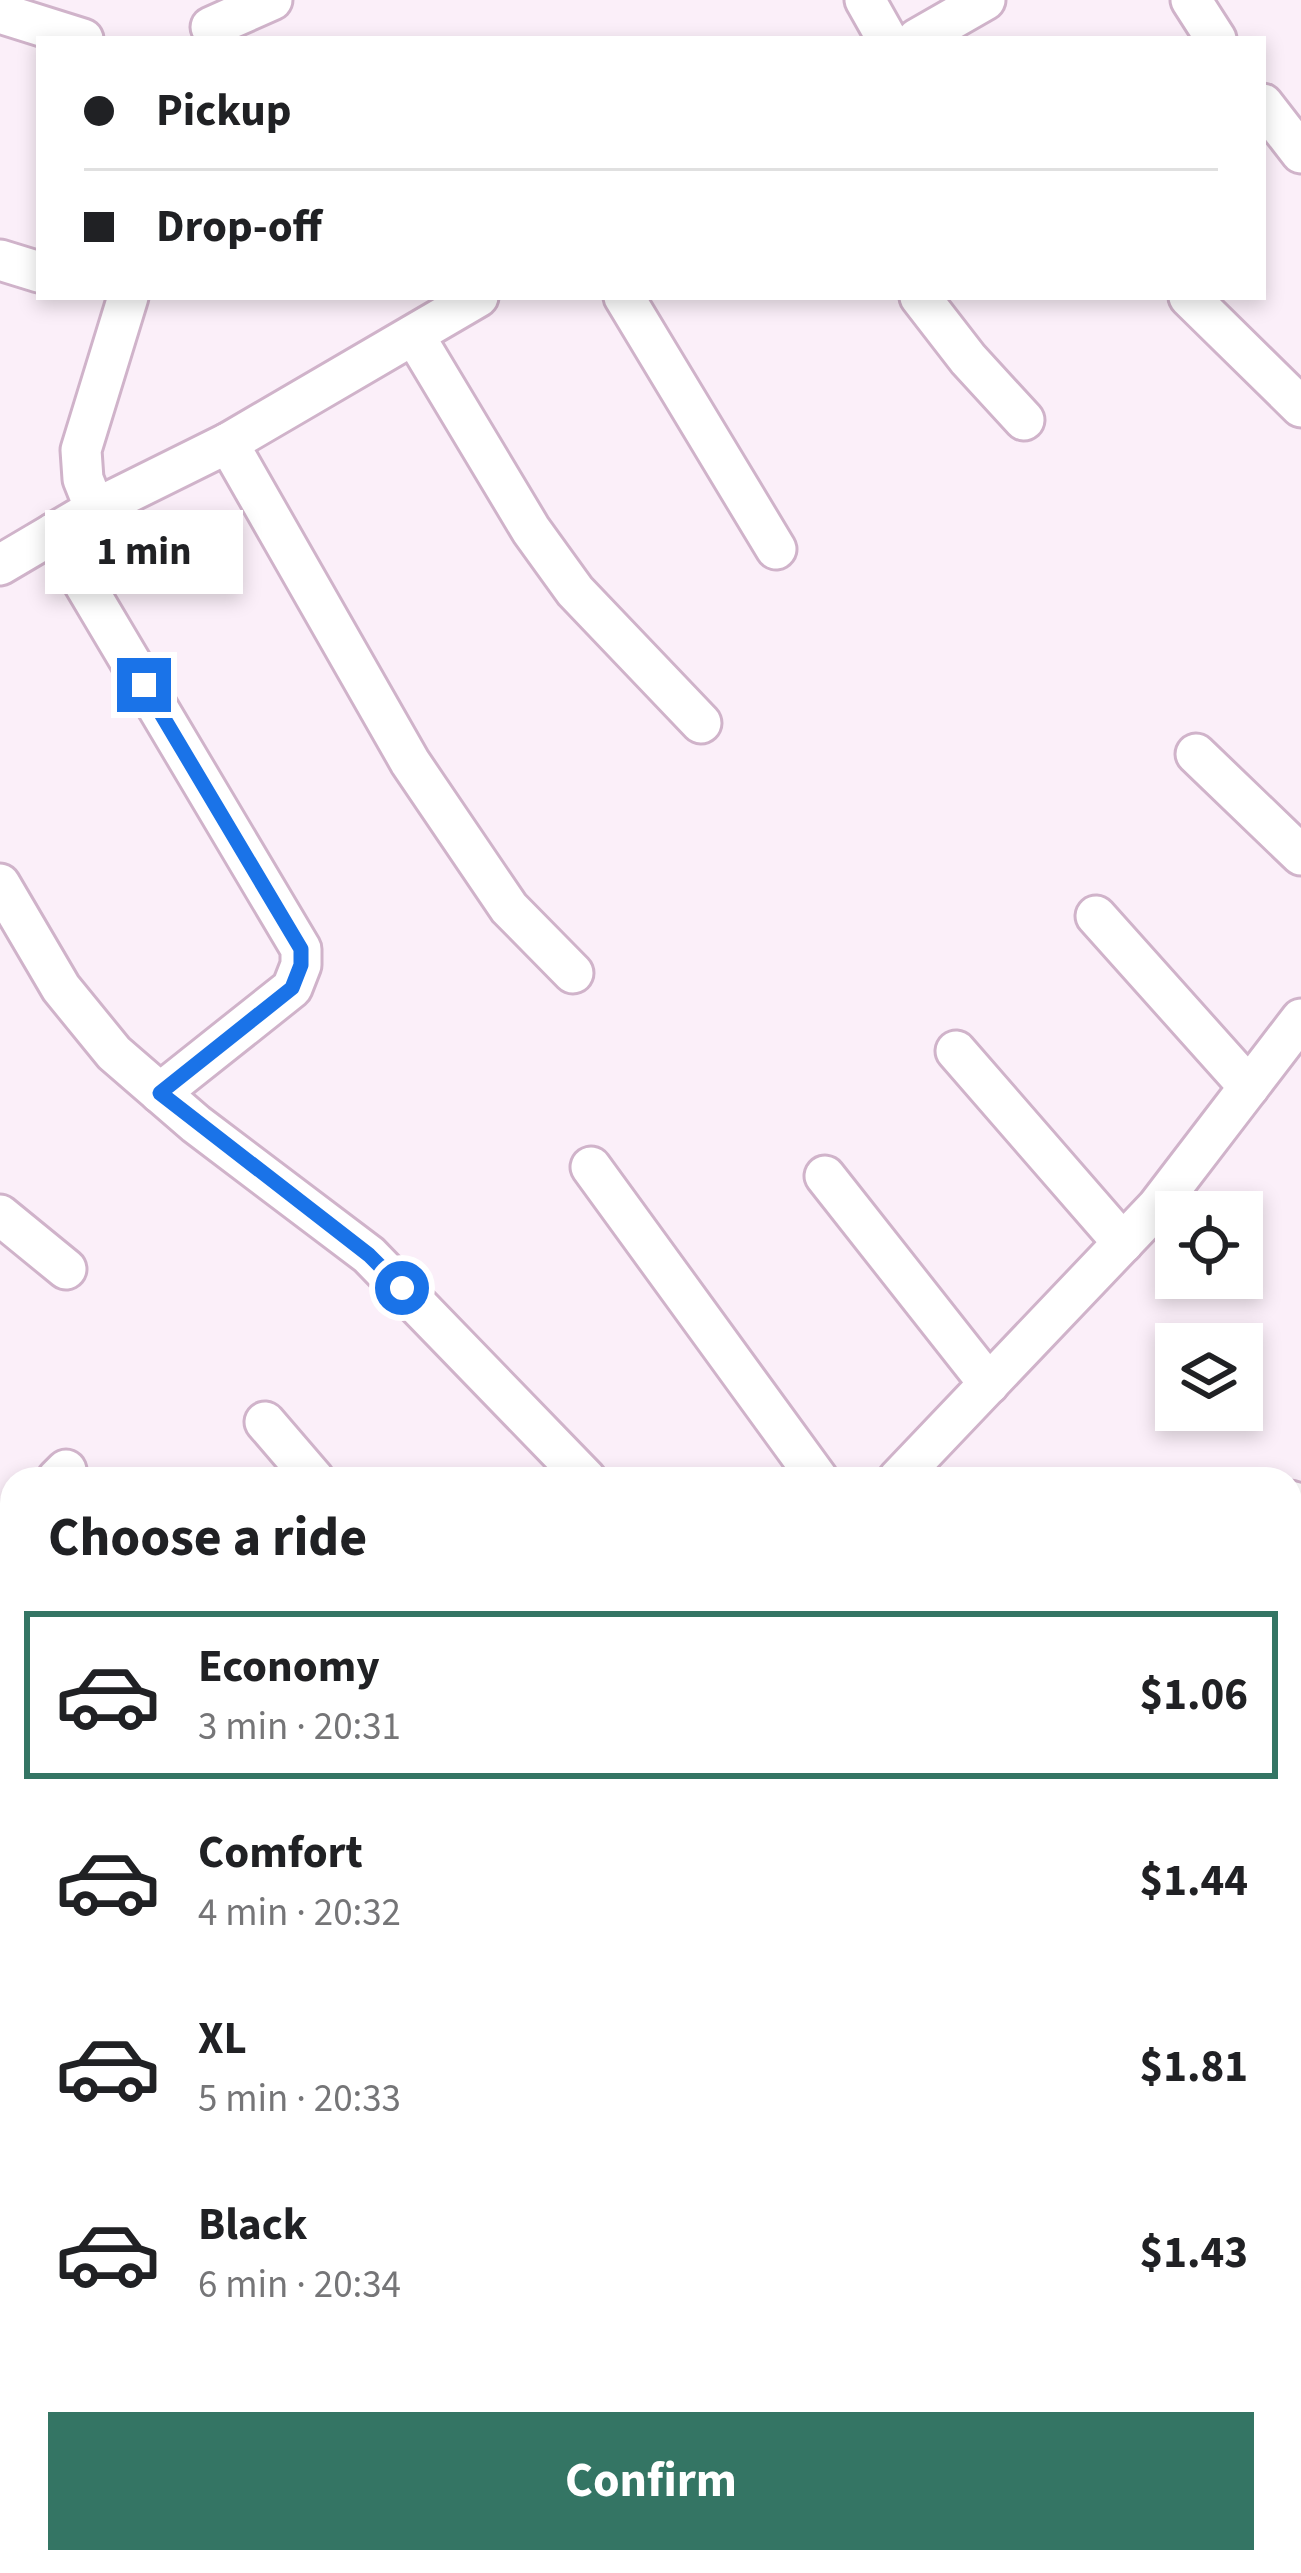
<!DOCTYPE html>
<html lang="en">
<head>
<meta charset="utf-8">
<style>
  :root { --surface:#fff; --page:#f6f6f6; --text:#202124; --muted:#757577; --line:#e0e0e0; --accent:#347564 }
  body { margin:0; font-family:"Source Sans 3",sans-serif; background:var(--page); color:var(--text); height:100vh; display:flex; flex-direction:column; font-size:45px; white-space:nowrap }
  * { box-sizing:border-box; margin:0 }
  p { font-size:39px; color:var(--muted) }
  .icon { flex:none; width:66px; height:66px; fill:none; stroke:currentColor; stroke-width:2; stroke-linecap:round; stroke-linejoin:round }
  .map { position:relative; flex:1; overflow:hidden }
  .details { position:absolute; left:0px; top:1467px; width:1302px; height:1107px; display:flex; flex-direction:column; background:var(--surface); border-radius:36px 36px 0 0; box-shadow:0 6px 18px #0003 }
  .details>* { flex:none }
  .guide { position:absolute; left:36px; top:36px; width:1230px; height:264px; border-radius:0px; box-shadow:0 6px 18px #0003; display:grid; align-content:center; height:264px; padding:0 48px; background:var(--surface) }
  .controls { position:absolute; left:1155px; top:1191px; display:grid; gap:24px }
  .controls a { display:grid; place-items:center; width:108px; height:108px; border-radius:0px; background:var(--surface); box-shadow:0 6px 18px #0003; font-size:60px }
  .end { position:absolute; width:54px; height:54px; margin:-27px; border:15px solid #1a73e8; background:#fff; box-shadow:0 0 0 6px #fff }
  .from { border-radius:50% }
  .bubble { position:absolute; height:84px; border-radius:0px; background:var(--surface); box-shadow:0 6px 18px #0003; font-size:39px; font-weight:700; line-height:84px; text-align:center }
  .guide b { display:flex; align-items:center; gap:42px; height:114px; font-size:45px }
  .guide b+b { border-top:3px solid var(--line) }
  .guide i { width:30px; height:30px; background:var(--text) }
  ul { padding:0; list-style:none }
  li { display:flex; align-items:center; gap:36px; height:168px; margin:0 24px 18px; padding:0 24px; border:6px solid transparent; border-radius:0px }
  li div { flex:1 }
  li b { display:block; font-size:45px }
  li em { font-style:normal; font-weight:700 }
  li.current { border-color:var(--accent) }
  li>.icon { width:108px; height:108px; stroke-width:1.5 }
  h2 { padding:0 48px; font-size:54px; line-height:144px }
  .primary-button { display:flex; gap:24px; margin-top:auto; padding:24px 48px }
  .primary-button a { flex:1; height:138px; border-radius:0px; background:var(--accent); color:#fff; font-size:48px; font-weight:700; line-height:138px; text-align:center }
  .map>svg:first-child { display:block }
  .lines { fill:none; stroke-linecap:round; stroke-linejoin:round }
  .minor-casing { stroke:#d0b3ca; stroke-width:45 }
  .minor { stroke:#fff; stroke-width:39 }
  .route { stroke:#1a73e8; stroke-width:15 }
</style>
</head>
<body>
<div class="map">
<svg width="1301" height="2573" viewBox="0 0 1301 2573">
  <rect width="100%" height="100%" fill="#fbeff9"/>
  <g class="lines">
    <g class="minor-casing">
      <g id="minor">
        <path d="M 865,0 L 887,39"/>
        <path d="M 1191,0 L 1216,39"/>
        <path d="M 0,13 L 83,39"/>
        <path d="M 211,27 L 272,0"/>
        <path d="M 917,39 L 985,0"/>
        <path d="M 1263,104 L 1301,153"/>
        <path d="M 0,260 L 39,272"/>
        <path d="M 624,297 L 776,549"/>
        <path d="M 920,297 L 968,359 L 1024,420"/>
        <path d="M 1189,297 L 1301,407"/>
        <path d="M 414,335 L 531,530 L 575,591 L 701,723"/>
        <path d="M 228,443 L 410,762 L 509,908 L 573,973"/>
        <path d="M 95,509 L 83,479 L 81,450 L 128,297"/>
        <path d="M 54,533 L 301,949 L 301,965 L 292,988 L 160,1093"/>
        <path d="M 0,565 L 95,509 L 228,443 L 478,297"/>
        <path d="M 1196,754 L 1301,855"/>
        <path d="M 0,884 L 61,988 L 114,1053 L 196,1124 L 369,1255 L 586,1479"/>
        <path d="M 1096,916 L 1249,1087"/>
        <path d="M 956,1051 L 1123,1243"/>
        <path d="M 591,1167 L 818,1479"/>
        <path d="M 825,1176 L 989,1384"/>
        <path d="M 0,1215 L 66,1269"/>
        <path d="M 265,1422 L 314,1479"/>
        <path d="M 57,1479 L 66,1470"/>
        <path d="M 898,1479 L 1157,1207 L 1301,1019"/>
        <path d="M 1290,1501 L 1301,1504"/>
        <path d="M 0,1533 L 12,1522"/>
        <path d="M 0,1604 L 12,1614"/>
        <path d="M 1290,1712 L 1301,1716"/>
        <path d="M 0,1871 L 12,1879"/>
        <path d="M 1290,1903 L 1301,1907"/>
        <path d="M 1290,1962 L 1301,1944"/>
        <path d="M 0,1995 L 12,2004"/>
        <path d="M 1290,2085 L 1301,2088"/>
        <path d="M 0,2219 L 12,2228"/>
        <path d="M 1290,2287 L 1301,2291"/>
        <path d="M 0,2475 L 12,2484"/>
        <path d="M 1290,2497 L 1301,2503"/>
        <path d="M 0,2524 L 12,2508"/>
        <path d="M 474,2562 L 500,2573"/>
        <path d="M 990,2562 L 1015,2573"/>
        <path d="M 831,2573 L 836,2562"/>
        <path d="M 1292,2573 L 1301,2564"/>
      </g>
    </g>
    <use href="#minor" class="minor"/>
  </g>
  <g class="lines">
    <path class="route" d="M 144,685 L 301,949 L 301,965 L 292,988 L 160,1093 L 369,1255 L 402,1288"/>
  </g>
</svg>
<div class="controls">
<a><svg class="icon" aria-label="locate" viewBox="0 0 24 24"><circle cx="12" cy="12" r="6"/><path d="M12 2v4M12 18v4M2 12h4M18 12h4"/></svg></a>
<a><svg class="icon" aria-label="layers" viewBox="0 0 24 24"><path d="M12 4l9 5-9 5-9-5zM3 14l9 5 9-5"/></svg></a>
</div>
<i class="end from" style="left:402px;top:1288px"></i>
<i class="end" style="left:144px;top:685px"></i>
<div class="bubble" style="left:45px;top:510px;width:198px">1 min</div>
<div class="guide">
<b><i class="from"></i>Pickup</b>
<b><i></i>Drop-off</b>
</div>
<section class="details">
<h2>Choose a ride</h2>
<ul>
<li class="current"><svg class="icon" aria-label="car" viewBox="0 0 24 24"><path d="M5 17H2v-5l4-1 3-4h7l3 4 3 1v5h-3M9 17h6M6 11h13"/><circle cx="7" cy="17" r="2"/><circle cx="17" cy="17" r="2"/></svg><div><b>Economy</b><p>3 min · 20:31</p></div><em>$1.06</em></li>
<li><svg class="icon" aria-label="car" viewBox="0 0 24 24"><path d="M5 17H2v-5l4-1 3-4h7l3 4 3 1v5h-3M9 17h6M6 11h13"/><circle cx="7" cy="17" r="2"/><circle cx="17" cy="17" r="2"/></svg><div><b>Comfort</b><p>4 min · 20:32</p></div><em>$1.44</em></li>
<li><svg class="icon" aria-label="car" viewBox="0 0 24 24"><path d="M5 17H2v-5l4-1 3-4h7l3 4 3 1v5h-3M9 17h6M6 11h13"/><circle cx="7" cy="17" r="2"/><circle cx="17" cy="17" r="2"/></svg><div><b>XL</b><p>5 min · 20:33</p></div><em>$1.81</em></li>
<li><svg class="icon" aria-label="car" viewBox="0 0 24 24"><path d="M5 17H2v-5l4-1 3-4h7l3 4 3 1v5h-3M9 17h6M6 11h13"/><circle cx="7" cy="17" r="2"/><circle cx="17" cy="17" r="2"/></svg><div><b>Black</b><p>6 min · 20:34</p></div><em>$1.43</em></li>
</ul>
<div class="primary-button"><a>Confirm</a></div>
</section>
</div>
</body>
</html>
